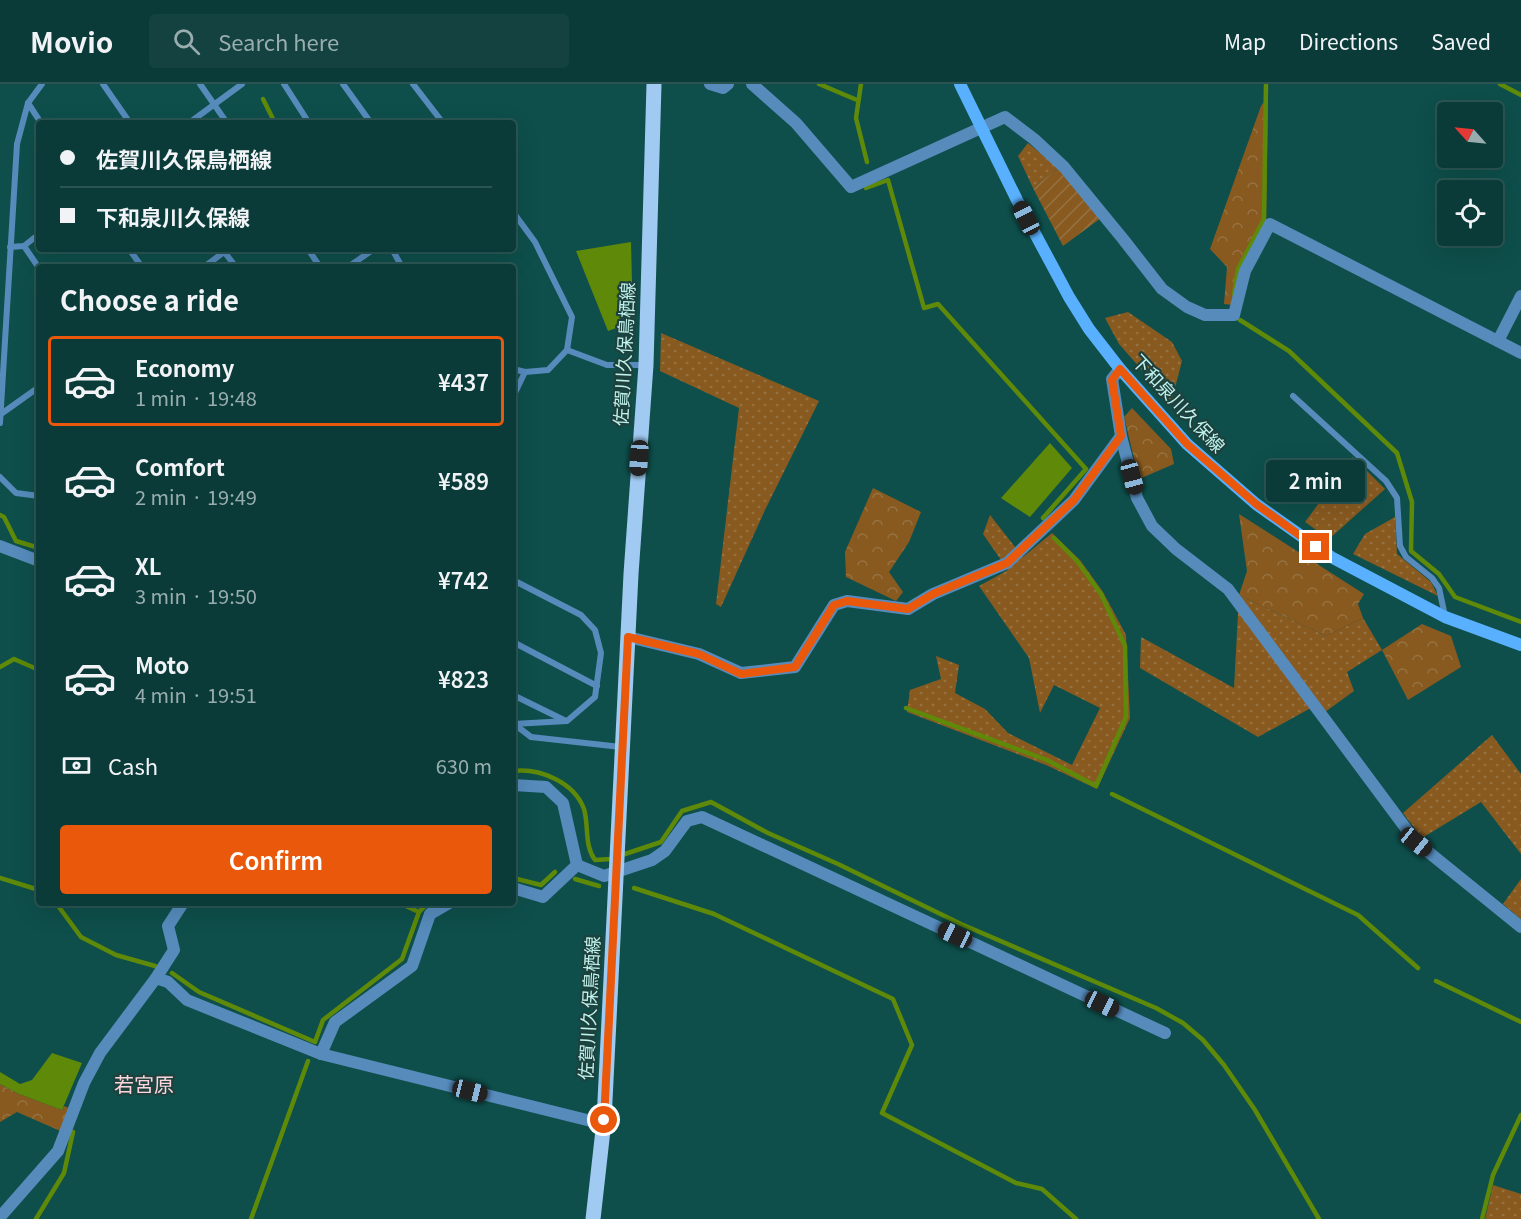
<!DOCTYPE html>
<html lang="en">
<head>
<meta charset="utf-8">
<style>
  :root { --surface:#0a3b38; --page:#134240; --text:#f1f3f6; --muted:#99adae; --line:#2a5553; --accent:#ea580c }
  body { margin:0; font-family:Georgia,"Noto Sans JP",serif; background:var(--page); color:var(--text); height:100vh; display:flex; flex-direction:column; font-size:22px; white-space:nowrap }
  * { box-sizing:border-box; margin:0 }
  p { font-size:20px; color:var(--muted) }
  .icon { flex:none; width:33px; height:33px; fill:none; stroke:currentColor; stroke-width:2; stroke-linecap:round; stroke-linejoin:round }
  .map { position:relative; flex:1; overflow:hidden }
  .panel { position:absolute; left:36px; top:180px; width:480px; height:642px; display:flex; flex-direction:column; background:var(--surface); border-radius:6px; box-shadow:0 6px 24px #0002,0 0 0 2px var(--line) }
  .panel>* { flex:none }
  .banner { position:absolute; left:36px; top:36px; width:480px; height:132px; border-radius:6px; box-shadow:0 6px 24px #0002,0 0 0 2px var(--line); display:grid; align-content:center; height:132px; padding:0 24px; background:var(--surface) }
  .needle { width:39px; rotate:297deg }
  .tools { position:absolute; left:1437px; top:18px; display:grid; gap:12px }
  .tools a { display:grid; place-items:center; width:66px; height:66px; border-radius:6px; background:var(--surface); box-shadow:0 6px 24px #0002,0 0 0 2px var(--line); font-size:30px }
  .end { position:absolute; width:27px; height:27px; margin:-14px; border:8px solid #ea580c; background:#fff; box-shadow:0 0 0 3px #fff }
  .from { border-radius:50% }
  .bubble { position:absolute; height:42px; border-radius:6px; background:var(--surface); box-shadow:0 6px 24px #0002,0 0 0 2px var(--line); font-size:20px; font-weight:600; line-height:42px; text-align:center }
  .car { position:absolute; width:18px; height:36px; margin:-18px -9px; border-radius:8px; box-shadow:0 0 4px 2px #0007; background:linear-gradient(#222 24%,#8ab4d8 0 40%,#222 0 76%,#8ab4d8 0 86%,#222 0) }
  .banner b { display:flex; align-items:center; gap:21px; height:57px; font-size:22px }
  .banner b+b { border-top:2px solid var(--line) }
  .banner i { width:15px; height:15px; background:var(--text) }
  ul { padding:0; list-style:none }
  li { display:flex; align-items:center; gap:18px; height:90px; margin:0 12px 9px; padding:0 12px; border:3px solid transparent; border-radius:6px }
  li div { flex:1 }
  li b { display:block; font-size:22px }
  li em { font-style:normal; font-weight:600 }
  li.on { border-color:var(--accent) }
  li>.icon { width:54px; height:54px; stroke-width:1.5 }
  h2 { padding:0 24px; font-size:27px; line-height:72px }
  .pay { display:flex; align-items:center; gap:15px; height:66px; padding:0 24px; font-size:22px }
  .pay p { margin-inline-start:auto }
  .primary-button { display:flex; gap:12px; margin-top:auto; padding:12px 24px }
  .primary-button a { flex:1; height:69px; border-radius:6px; background:var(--accent); color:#fff; font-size:24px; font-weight:600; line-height:69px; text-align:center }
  header { display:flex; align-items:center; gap:36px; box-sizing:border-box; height:84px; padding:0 30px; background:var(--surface); border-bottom:2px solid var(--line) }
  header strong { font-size:28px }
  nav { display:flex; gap:33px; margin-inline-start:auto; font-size:21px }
  .search { width:420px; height:54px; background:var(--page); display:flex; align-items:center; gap:15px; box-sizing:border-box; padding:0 21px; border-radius:6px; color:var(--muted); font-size:22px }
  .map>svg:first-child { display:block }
  .grass { fill:url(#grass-dots) }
  .forest { fill:url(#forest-crowns) }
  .garden { fill:url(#garden-furrows) }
  .water { fill:#5f8908 }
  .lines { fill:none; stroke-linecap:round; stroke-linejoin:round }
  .stream { stroke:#5f8908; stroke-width:4.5 }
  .lane { stroke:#568bbc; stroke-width:6 }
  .street { stroke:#568bbc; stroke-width:12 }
  .secondary { stroke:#59b0fe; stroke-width:12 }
  .primary { stroke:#a1caf2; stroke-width:15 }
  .route { stroke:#ea580c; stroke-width:8 }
  .labels { text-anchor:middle; stroke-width:4.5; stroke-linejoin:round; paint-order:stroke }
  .street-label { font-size:18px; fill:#c0f3ed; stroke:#1e413e }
  .neighbourhood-label { font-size:20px; fill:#fad7dc; stroke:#1e413e }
</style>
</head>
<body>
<header>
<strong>Movio</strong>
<div class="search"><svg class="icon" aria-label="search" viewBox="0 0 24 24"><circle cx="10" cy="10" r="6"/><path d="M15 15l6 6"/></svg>Search here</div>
<nav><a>Map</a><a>Directions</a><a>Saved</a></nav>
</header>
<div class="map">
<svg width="1521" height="1135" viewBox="0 0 1521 1135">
  <defs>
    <pattern id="grass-dots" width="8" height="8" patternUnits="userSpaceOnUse" patternTransform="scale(1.5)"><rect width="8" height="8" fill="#885a20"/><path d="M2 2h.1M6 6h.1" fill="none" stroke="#977241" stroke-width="1.8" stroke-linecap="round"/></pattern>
    <pattern id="forest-crowns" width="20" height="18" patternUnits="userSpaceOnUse" patternTransform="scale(1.5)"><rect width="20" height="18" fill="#885a20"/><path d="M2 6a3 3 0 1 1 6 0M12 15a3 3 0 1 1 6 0" fill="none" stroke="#977241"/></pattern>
    <pattern id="garden-furrows" width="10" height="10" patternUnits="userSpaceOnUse" patternTransform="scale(1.5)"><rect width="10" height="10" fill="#885a20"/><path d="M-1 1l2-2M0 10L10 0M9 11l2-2" fill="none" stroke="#977241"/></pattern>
  </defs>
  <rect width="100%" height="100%" fill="#0e4f4b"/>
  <g class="grass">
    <path d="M 1028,59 L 1058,84 L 1033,104 L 1018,72 Z"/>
    <path d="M 1128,228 L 1172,258 L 1182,277 L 1171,319 L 1119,260 L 1105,234 Z"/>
    <path d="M 661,249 L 819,317 L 765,426 L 721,523 L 716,520 L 739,324 L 660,287 Z"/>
    <path d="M 1353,373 L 1385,405 L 1329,455 L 1305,438 Z"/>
    <path d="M 990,431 L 1023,473 L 1052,449 L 1080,476 L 1103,508 L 1126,551 L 1130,634 L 1097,705 L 1046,681 L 907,628 L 910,606 L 941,595 L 936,572 L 959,581 L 955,609 L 985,625 L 1008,649 L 1072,681 L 1100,624 L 1054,601 L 1040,629 L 1029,574 L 979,502 L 1008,486 L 983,450 Z"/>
    <path d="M 1395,433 L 1397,470 L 1431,498 L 1438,512 L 1353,470 L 1365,450 Z"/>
    <path d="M 1239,511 L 1326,552 L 1363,534 L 1382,566 L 1347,588 L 1354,607 L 1325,628 L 1309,625 L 1258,653 L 1140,584 L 1141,553 L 1234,604 Z"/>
    <path d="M 1492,651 L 1521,690 L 1521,770 L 1481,718 L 1422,754 L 1403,729 Z"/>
    <path d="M 1521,795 L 1521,835 L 1503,820 Z"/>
    <path d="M 1493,1101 L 1521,1110 L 1521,1135 L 1485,1135 Z"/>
  </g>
  <g class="forest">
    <path d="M 1268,13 L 1266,138 L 1233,221 L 1224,220 L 1227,183 L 1210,165 L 1261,22 Z"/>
    <path d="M 1132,324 L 1171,365 L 1174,380 L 1139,395 L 1124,333 Z"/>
    <path d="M 873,404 L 921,428 L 909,458 L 889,488 L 903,508 L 896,517 L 846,493 L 845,468 Z"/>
    <path d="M 1239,430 L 1364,510 L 1358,520 L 1363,534 L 1326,552 L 1239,511 L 1247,487 Z"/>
    <path d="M 1422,540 L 1451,552 L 1461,583 L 1408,616 L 1382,566 Z"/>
    <path d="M 0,1000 L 19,1010 L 62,1026 L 64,1022 L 74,1026 L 65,1049 L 17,1028 L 0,1038 Z"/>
  </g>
  <path class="garden" d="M 1058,84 L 1101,134 L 1063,162 L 1033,104 Z"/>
  <g class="water">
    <path d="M 631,158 L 633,238 L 608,247 L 576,167 Z"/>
    <path d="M 1050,359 L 1072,384 L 1030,433 L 1001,414 Z"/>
    <path d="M 52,969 L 82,979 L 62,1026 L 19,1010 L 0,1000 L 0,988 L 20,1000 L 32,996 Z"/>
  </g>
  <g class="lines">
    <g class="stream">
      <path d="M 819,0 L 857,16"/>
      <path d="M 861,0 L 856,34 L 867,78"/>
      <path d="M 1500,0 L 1521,11"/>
      <path d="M 263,15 L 275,39"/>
      <path d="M 866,104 L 888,96 L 924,224 L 938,220 L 1086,385 L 1043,434"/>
      <path d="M 1234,210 L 1238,185 L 1264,135 L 1266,0"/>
      <path d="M 1240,236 L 1289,267 L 1397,369 L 1412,418 L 1411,467 L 1439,490 L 1455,513 L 1521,538"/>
      <path d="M 0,431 L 4,433 L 16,457 L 39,464"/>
      <path d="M 0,583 L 14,575 L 39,586"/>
      <path d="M 906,624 L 1047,676 L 1096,702 L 1126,633 L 1125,562 L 1101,510 L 1077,477 L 1054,454"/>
      <path d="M 513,687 C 540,684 574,698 584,725 C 589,742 584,761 595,776 L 610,775 L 661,758 L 682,727 L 711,718 L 768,749 L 838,780 L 961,840 L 1156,924 L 1183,939 L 1203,956 L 1224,981 L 1255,1026 L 1319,1135"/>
      <path d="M 1112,710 L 1358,831 L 1418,884"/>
      <path d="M 0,794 L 39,806"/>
      <path d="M 513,794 L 541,801 L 555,788"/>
      <path d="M 575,795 L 599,802"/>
      <path d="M 634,804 L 714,830 L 893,915 L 912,961 L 882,1029 L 1016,1099 L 1042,1105 L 1076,1135"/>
      <path d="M 56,819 L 81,853 L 116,871 L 155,882"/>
      <path d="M 399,819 L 419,828 L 428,819"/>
      <path d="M 172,889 L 199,908 L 315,958 L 323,936 L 402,875 L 419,828"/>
      <path d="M 1436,897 L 1521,938"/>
      <path d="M 36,1135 L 64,1089 L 73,1048"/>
      <path d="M 251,1135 L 308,977"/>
      <path d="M 1482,1135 L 1493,1091 L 1521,1031"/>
    </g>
    <g class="lane">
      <path d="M 103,0 L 130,39"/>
      <path d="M 200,0 L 227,39"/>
      <path d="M 284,0 L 309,39"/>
      <path d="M 343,0 L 371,39"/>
      <path d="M 413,0 L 443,39"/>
      <path d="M 28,19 L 41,39"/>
      <path d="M 189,39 L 242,0"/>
      <path d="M 513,128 L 535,158 L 572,233 L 567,266"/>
      <path d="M 24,162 L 39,184"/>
      <path d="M 10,163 L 24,162 L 39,150"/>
      <path d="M 129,165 L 142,183"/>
      <path d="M 222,165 L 236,183"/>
      <path d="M 308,165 L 320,183"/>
      <path d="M 392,165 L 402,183"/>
      <path d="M 204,183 L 228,165"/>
      <path d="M 348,183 L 374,165"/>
      <path d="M 513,285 L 525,288 L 548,286 L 567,266 L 607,281 L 645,281"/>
      <path d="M 1293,312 L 1386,397 L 1397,414 L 1400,462 L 1406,473 L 1432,494 L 1439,504 L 1445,532"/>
      <path d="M 513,313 L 525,288"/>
      <path d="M 1,330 L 39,303"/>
      <path d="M 0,339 L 17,60 L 28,19 L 42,0"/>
      <path d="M 0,393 L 16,409 L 39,412"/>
      <path d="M 513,496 L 581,531 L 595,546 L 601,569 L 595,613 L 567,637 L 513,640"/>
      <path d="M 513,558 L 597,602"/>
      <path d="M 513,611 L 566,637"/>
      <path d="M 514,640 L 531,653 L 621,663"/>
    </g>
    <g class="street">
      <path d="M 710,0 L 723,4 L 728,0"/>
      <path d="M 752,0 L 796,39 L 851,103 L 1005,33 L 1034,55 L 1064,83 L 1123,155 L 1162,205 L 1187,223 L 1205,231 L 1234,231 L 1245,187 L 1270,140 L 1521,269"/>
      <path d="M 1498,257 L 1521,212"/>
      <path d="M 1120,285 L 1112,295 L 1121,352 L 1137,414 L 1152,442 L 1176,465 L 1228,505 L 1416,758 L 1521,843"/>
      <path d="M 0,462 L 39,477"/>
      <path d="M 628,553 L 699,570 L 741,589 L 795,583 L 834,521 L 847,517 L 908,525 L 933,510 L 1007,479 L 1074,416 L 1121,352"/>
      <path d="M 513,701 L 546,703 L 563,719 L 577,781"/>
      <path d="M 513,804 L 543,813 L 577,781 L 604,792 L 652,776 L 665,767 L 687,737 L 702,733 L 1165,949"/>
      <path d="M 156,894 L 168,898 L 187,916 L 321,970 L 591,1037 L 604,1037"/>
      <path d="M 321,970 L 335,938 L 412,882 L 430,830 L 449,819"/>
      <path d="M 0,1133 L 58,1067 L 84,999 L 100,969 L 156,894 L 174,866 L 168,842 L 183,819"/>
    </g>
    <path class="secondary" d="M 960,0 L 1017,116 L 1069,213 L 1089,245 L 1120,285 L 1187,360 L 1256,420 L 1331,473 L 1445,533 L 1521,561"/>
    <path class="primary" d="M 593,1135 L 604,1037 L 631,490 L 646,281 L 654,0"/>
  </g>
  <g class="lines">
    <path class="route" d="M 604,1036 L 628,553 L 699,570 L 741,590 L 795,583 L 834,521 L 847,517 L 908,525 L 933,510 L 1007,479 L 1074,416 L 1121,352 L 1112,296 L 1120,285 L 1187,360 L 1256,420 L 1316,463"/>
  </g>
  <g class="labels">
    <g class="street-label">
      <text transform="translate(625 270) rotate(-87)" y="6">佐賀川久保鳥栖線</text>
      <text transform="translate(1178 320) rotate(47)" y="6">下和泉川久保線</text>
      <text transform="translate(590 924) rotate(-87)" y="6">佐賀川久保鳥栖線</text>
    </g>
    <g class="neighbourhood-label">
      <text x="144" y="1008">若宮原</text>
    </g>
  </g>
</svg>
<div class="tools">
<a><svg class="needle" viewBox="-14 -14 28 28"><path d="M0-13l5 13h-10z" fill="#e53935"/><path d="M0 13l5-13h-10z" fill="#99adae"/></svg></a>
<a><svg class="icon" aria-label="locate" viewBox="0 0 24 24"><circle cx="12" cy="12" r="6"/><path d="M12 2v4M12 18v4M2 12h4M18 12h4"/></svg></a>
</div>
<i class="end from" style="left:604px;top:1036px"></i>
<i class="end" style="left:1316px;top:463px"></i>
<div class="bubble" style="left:1266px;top:376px;width:99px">2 min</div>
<i class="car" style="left:1026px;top:134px;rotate:333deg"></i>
<i class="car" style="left:639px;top:374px;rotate:184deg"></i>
<i class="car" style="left:1132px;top:393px;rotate:165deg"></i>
<i class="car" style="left:1416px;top:758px;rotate:129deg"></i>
<i class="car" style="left:955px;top:851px;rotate:295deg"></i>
<i class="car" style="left:1102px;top:920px;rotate:115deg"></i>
<i class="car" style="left:470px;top:1007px;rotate:104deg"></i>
<div class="banner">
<b><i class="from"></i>佐賀川久保鳥栖線</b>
<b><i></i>下和泉川久保線</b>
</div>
<section class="panel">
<h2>Choose a ride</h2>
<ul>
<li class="on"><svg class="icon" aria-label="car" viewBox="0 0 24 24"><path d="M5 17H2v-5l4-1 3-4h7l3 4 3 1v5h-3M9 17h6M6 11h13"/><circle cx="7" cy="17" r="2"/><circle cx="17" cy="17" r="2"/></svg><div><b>Economy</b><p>1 min · 19:48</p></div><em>¥437</em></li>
<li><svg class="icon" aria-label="car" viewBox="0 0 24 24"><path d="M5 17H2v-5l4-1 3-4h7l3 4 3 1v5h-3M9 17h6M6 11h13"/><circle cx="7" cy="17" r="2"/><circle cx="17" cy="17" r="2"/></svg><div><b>Comfort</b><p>2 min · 19:49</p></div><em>¥589</em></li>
<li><svg class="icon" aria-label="car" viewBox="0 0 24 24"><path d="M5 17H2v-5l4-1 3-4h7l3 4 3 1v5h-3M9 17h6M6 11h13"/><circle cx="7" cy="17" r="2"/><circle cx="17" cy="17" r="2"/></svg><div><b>XL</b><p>3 min · 19:50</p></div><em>¥742</em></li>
<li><svg class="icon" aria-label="car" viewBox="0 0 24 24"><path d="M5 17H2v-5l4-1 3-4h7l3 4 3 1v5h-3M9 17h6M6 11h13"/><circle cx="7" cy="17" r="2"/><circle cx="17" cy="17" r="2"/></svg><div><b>Moto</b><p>4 min · 19:51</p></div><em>¥823</em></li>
</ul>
<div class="pay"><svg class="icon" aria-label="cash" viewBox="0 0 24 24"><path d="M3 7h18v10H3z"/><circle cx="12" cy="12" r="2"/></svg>Cash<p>630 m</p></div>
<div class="primary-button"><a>Confirm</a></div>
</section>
</div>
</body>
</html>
